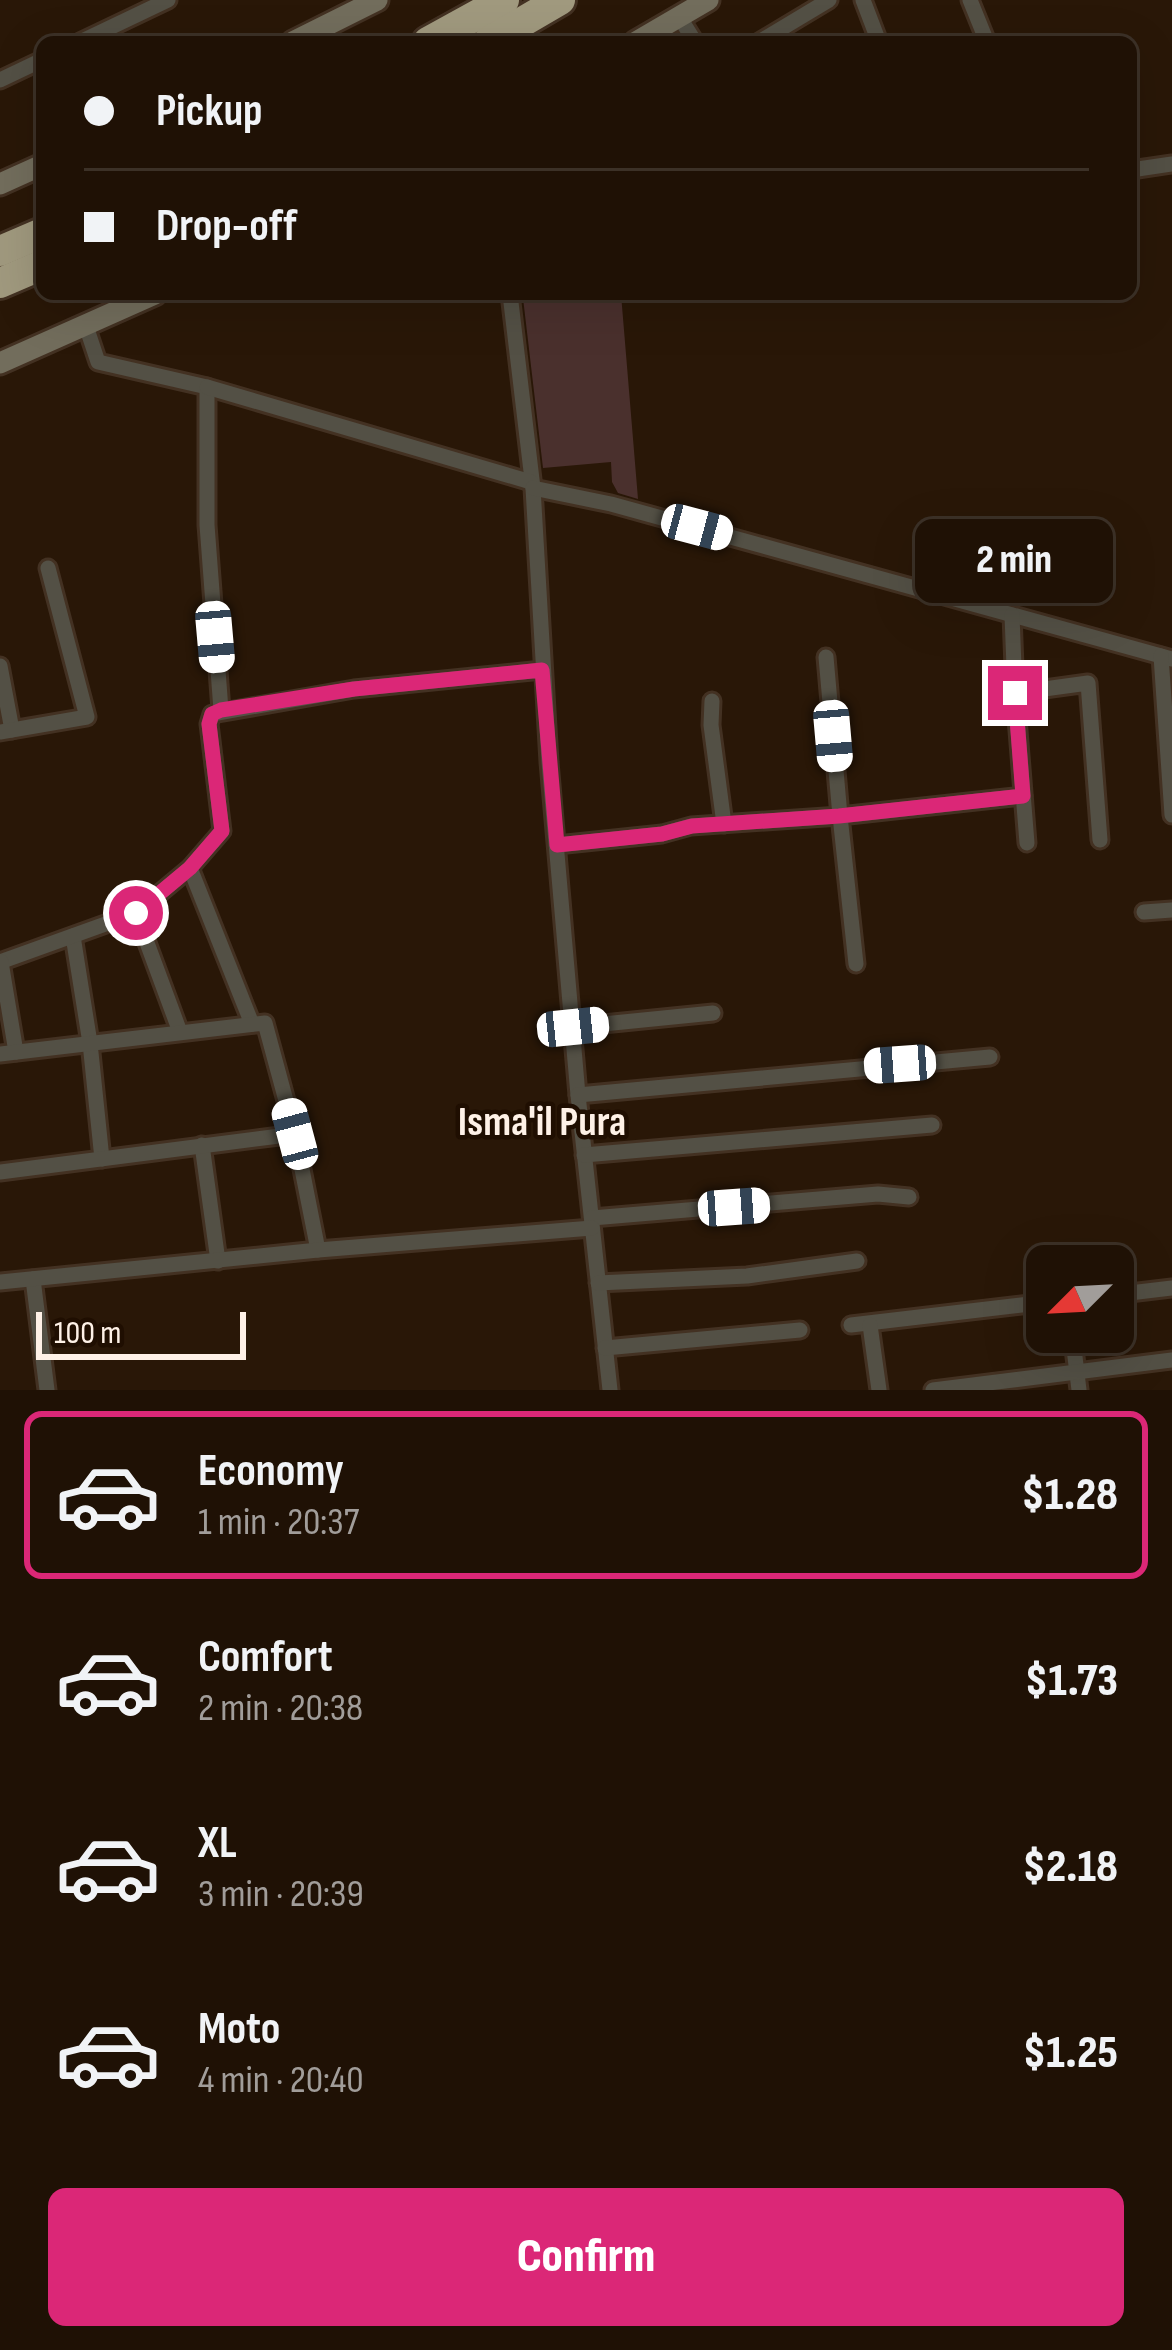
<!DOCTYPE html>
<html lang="en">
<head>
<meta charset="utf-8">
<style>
  :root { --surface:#1f1105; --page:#2c1f13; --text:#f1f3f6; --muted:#a19d9a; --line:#3c3127; --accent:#db2777 }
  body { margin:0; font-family:"Sofia Sans Condensed",sans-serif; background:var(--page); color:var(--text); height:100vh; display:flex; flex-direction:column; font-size:45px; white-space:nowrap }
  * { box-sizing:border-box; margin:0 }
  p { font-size:39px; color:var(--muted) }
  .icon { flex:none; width:66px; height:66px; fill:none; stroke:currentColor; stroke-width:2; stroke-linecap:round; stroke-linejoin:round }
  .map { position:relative; height:1390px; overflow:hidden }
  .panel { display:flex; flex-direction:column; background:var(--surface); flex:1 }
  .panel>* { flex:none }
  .top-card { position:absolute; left:36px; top:36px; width:1101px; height:264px; border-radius:18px; box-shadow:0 12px 48px #0002,0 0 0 3px var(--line); display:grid; align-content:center; height:264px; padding:0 48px; background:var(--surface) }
  .needle { width:78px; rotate:246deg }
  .tools { position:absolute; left:1026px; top:1245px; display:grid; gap:24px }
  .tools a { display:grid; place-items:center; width:108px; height:108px; border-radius:18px; background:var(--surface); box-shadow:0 12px 48px #0002,0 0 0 3px var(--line); font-size:60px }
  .scale { position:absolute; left:36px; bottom:30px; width:210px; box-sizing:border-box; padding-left:12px; border:6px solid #fef1e7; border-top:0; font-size:33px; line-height:42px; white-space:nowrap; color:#fef1e7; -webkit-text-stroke:9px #1f0e01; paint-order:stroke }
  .end { position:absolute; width:54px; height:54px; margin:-27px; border:15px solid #db2777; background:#fff; box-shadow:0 0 0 6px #fff }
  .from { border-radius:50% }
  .bubble { position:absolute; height:84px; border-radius:18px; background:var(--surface); box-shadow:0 12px 48px #0002,0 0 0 3px var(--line); font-size:39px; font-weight:800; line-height:84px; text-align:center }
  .car { position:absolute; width:36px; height:72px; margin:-36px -18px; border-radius:15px; box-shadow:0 0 9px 3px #0007; background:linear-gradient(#fff 24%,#345 0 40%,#fff 0 76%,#345 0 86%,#fff 0) }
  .top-card b { display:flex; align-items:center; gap:42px; height:114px; font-size:45px }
  .top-card b+b { border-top:3px solid var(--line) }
  .top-card i { width:30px; height:30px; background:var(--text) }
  ul { padding:21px 0 0; list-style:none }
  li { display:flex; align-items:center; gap:36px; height:168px; margin:0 24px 18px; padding:0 24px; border:6px solid transparent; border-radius:18px }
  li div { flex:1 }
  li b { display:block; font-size:45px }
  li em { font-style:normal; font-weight:800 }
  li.active { border-color:var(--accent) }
  li>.icon { width:108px; height:108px; stroke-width:1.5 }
  .primary-button { display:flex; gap:24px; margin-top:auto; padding:24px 48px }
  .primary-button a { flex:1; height:138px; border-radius:18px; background:var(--accent); color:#fff; font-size:48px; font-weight:800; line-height:138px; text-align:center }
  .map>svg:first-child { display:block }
  .building { fill:#4a302d }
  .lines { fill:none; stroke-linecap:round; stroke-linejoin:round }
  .street-casing { stroke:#433122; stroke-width:21 }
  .secondary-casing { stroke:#433122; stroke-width:27 }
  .highway-casing { stroke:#433122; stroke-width:36 }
  .street { stroke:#535045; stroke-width:15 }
  .secondary { stroke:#726d5c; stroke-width:21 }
  .highway { stroke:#a0997e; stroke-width:30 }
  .route { stroke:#db2777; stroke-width:15 }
  .labels { text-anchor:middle; stroke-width:9; stroke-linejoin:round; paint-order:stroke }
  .quarter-label { font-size:42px; font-weight:bold; fill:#fef1e7; stroke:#1f0e01 }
</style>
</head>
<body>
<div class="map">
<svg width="1172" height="1390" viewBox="0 0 1172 1390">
  <rect width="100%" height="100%" fill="#291707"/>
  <path class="building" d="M 564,294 L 621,294 L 638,499 L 618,493 L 612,482 L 611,462 L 543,468 L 523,298 Z"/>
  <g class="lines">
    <g class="street-casing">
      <g id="street">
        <path d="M 863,0 L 879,42"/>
        <path d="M 970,0 L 987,42"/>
        <path d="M 680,18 L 695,42"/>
        <path d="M 80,42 L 168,0"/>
        <path d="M 759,42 L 829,0"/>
        <path d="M 0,80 L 42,60"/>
        <path d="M 1131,170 L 1172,164"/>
        <path d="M 510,294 L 533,488 L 549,762 L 578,1095 L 610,1390"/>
        <path d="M 86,326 L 98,362 L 207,387 L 207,525 L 221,710"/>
        <path d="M 207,387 L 531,482"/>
        <path d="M 533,488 L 611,504 L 1172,659"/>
        <path d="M 1012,615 L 1015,693 L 1088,683 L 1100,840"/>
        <path d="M 1161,656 L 1172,815"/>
        <path d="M 0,666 L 12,730"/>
        <path d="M 1015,693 L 1027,843"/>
        <path d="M 712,701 L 711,725 L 724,824"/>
        <path d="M 0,732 L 87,717 L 48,568"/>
        <path d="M 557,845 L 662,834 L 691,826 L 840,816 L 826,657"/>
        <path d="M 190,868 L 252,1024"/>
        <path d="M 1144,912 L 1172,910"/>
        <path d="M 136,913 L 180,1032"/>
        <path d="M 73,936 L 90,1043 L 102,1159"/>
        <path d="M 0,962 L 136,913 L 190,868 L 222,831 L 209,724 L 212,714 L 354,689 L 542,670"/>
        <path d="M 1,962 L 16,1052"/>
        <path d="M 856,964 L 840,816 L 1023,796"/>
        <path d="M 573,1027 L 713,1013"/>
        <path d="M 0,1054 L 265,1023 L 295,1134 L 318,1250"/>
        <path d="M 578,1095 L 990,1057"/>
        <path d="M 202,1145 L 218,1261"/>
        <path d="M 584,1155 L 932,1125"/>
        <path d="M 0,1172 L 295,1134"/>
        <path d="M 592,1218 L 878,1194 L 909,1197"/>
        <path d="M 33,1279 L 47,1390"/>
        <path d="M 0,1282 L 318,1250 L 592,1228"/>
        <path d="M 598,1283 L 747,1276 L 857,1261"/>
        <path d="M 1113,1295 L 1172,1288"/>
        <path d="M 851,1325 L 1047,1302"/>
        <path d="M 870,1325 L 879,1390"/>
        <path d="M 1072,1332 L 1079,1390"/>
        <path d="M 605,1348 L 800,1330"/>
        <path d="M 933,1390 L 1172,1360"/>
      </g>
    </g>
    <g class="secondary-casing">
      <g id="secondary">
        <path d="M 293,42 L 377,0"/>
        <path d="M 636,42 L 708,0"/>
        <path d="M 0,184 L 42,165"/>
        <path d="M 0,363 L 155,294"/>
      </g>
    </g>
    <g class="highway-casing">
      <g id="highway">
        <path d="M 428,42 L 504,0"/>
        <path d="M 488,42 L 560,0"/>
        <path d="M 0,251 L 42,233"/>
        <path d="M 0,283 L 42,265"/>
      </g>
    </g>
    <use href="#street" class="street"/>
    <use href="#secondary" class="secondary"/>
    <use href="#highway" class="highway"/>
  </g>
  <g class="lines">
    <path class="route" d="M 136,913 L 190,868 L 222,831 L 209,724 L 212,714 L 221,710 L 354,689 L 542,670 L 557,845 L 662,834 L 692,826 L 839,816 L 1023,796 L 1015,693"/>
  </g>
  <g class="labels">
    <g class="quarter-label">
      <text x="542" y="1135">Isma'il Pura</text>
    </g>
  </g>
</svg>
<div class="tools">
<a><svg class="needle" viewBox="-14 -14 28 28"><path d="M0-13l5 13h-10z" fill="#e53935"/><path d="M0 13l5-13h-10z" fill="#a19d9a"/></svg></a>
</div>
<div class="scale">100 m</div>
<i class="end from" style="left:136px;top:913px"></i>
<i class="end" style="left:1015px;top:693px"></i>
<div class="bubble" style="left:915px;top:519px;width:198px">2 min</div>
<i class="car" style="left:697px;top:527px;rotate:105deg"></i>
<i class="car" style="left:215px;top:637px;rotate:175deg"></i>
<i class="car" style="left:833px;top:736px;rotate:175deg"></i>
<i class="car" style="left:573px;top:1027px;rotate:84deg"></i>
<i class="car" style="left:900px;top:1064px;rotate:266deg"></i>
<i class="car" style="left:295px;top:1134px;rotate:345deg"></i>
<i class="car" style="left:734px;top:1207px;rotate:86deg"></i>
<div class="top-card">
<b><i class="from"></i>Pickup</b>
<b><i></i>Drop-off</b>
</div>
</div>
<section class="panel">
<ul>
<li class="active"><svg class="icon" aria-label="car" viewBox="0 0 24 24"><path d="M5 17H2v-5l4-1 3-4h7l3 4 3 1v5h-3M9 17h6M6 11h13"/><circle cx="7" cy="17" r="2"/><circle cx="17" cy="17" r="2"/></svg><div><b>Economy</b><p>1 min · 20:37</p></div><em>$1.28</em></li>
<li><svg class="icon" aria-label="car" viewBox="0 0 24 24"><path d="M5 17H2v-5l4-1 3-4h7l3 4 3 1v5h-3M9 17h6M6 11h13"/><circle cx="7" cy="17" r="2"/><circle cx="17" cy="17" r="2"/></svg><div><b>Comfort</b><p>2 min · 20:38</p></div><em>$1.73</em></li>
<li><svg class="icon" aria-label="car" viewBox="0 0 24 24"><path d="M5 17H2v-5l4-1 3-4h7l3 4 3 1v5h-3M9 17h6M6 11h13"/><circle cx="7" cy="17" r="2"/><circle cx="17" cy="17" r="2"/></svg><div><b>XL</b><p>3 min · 20:39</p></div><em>$2.18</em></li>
<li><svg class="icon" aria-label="car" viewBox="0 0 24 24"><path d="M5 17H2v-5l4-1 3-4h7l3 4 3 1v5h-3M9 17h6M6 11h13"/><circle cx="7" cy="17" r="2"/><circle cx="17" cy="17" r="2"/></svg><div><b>Moto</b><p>4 min · 20:40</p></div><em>$1.25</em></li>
</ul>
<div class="primary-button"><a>Confirm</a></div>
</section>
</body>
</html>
